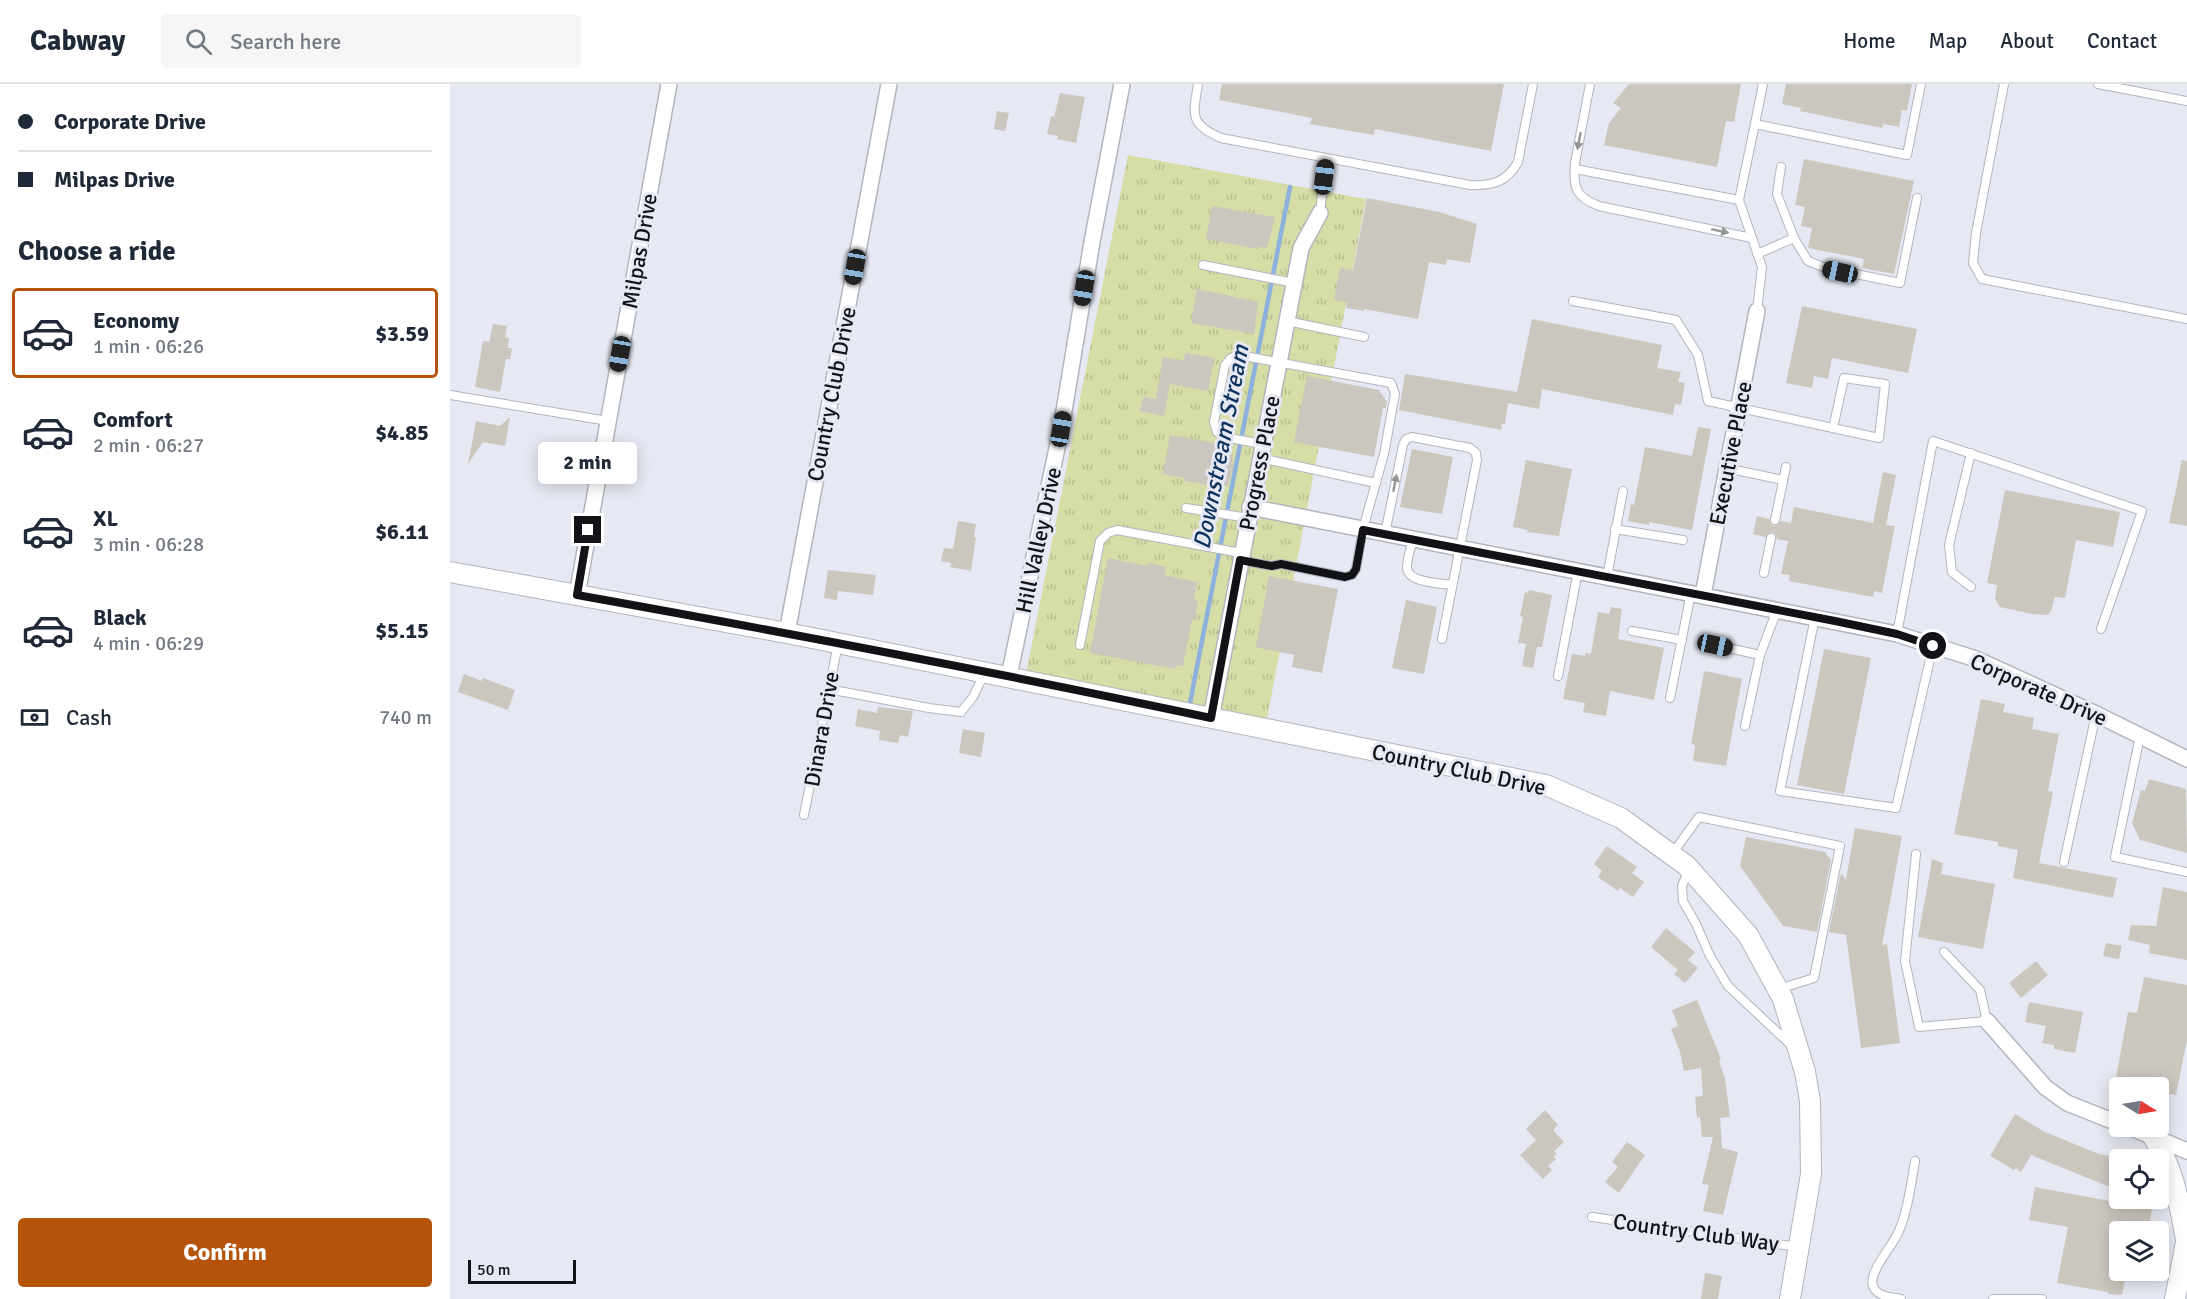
<!DOCTYPE html>
<html lang="en">
<head>
<meta charset="utf-8">
<style>
  :root { --surface:#fff; --page:#f6f6f7; --text:#1f2937; --muted:#747a83; --line:#e0e1e3; --accent:#b45309 }
  body { margin:0; font-family:Signika,sans-serif; background:var(--page); color:var(--text); height:100vh; display:flex; flex-direction:column; font-size:22px; white-space:nowrap }
  * { box-sizing:border-box; margin:0 }
  p { font-size:20px; color:var(--muted) }
  .icon { flex:none; width:33px; height:33px; fill:none; stroke:currentColor; stroke-width:2; stroke-linecap:round; stroke-linejoin:round }
  .map { position:relative; flex:1; overflow:hidden }
  .drawer { display:flex; flex-direction:column; background:var(--surface); width:450px }
  .drawer>* { flex:none }
  .top-card { display:grid; align-content:center; height:132px; padding:0 18px; background:var(--surface) }
  .needle { width:39px; rotate:101deg }
  .tools { position:absolute; left:1659px; top:993px; display:grid; gap:12px }
  .tools a { display:grid; place-items:center; width:60px; height:60px; border-radius:6px; background:var(--surface); box-shadow:0 3px 15px #0003; font-size:30px }
  .scale { position:absolute; left:18px; bottom:15px; width:108px; box-sizing:border-box; padding-left:6px; border:3px solid #121316; border-top:0; font-size:16px; line-height:21px; white-space:nowrap; color:#121316; -webkit-text-stroke:4px #e6e8f3; paint-order:stroke }
  .end { position:absolute; width:27px; height:27px; margin:-14px; border:8px solid #121316; background:#fff; box-shadow:0 0 0 3px #fff }
  .from { border-radius:50% }
  .bubble { position:absolute; height:42px; border-radius:6px; background:var(--surface); box-shadow:0 3px 15px #0003; font-size:20px; font-weight:800; line-height:42px; text-align:center }
  .car { position:absolute; width:18px; height:36px; margin:-18px -9px; border-radius:8px; box-shadow:0 0 4px 2px #0007; background:linear-gradient(#222 24%,#8ab4d8 0 40%,#222 0 76%,#8ab4d8 0 86%,#222 0) }
  .top-card b { display:flex; align-items:center; gap:21px; height:57px; font-size:22px }
  .top-card b+b { border-top:2px solid var(--line) }
  .top-card i { width:15px; height:15px; background:var(--text) }
  ul { padding:0; list-style:none }
  li { display:flex; align-items:center; gap:18px; height:90px; margin:0 12px 9px; padding:0 6px; border:3px solid transparent; border-radius:6px }
  li div { flex:1 }
  li b { display:block; font-size:22px }
  li em { font-style:normal; font-weight:800 }
  li.selected { border-color:var(--accent) }
  li>.icon { width:54px; height:54px; stroke-width:1.5 }
  h2 { padding:0 18px; font-size:27px; line-height:72px }
  .pay { display:flex; align-items:center; gap:15px; height:66px; padding:0 18px; font-size:22px }
  .pay p { margin-inline-start:auto }
  .action { display:flex; gap:12px; margin-top:auto; padding:12px 18px }
  .action a { flex:1; height:69px; border-radius:6px; background:var(--accent); color:#fff; font-size:24px; font-weight:800; line-height:69px; text-align:center }
  header { display:flex; align-items:center; gap:36px; box-sizing:border-box; height:84px; padding:0 30px; background:var(--surface); border-bottom:2px solid var(--line) }
  header strong { font-size:28px }
  nav { display:flex; gap:33px; margin-inline-start:auto; font-size:21px }
  .search { width:420px; height:54px; background:var(--page); display:flex; align-items:center; gap:15px; box-sizing:border-box; padding:0 21px; border-radius:6px; color:var(--muted); font-size:22px }
  main { display:flex; flex:1; min-height:0 }
  .map>svg:first-child { display:block }
  .grass { fill:url(#grass-tufts) }
  .lines { fill:none; stroke-linecap:round; stroke-linejoin:round }
  .stream { stroke:#8cb1de; stroke-width:4.5 }
  .building { fill:#ccc7be }
  .service-casing { stroke:#b2b5be; stroke-width:10 }
  .minor-casing { stroke:#b2b5be; stroke-width:18 }
  .tertiary-casing { stroke:#b2b5be; stroke-width:22 }
  .service { stroke:#fff; stroke-width:8 }
  .minor { stroke:#fff; stroke-width:15 }
  .tertiary { stroke:#fff; stroke-width:20 }
  .oneway { fill:#949596 }
  .route { stroke:#121316; stroke-width:8 }
  .labels { text-anchor:middle; stroke-width:6; stroke-linejoin:round; paint-order:stroke }
  .street-label { font-size:22px; fill:#121316; stroke:#e6e8f3 }
  .water-label { font-size:24px; font-style:italic; fill:#0d335d; stroke:#e6e8f3 }
</style>
</head>
<body>
<header>
<strong>Cabway</strong>
<div class="search"><svg class="icon" aria-label="search" viewBox="0 0 24 24"><circle cx="10" cy="10" r="6"/><path d="M15 15l6 6"/></svg>Search here</div>
<nav><a>Home</a><a>Map</a><a>About</a><a>Contact</a></nav>
</header>
<main>
<section class="drawer">
<div class="top-card">
<b><i class="from"></i>Corporate Drive</b>
<b><i></i>Milpas Drive</b>
</div>
<h2>Choose a ride</h2>
<ul>
<li class="selected"><svg class="icon" aria-label="car" viewBox="0 0 24 24"><path d="M5 17H2v-5l4-1 3-4h7l3 4 3 1v5h-3M9 17h6M6 11h13"/><circle cx="7" cy="17" r="2"/><circle cx="17" cy="17" r="2"/></svg><div><b>Economy</b><p>1 min · 06:26</p></div><em>$3.59</em></li>
<li><svg class="icon" aria-label="car" viewBox="0 0 24 24"><path d="M5 17H2v-5l4-1 3-4h7l3 4 3 1v5h-3M9 17h6M6 11h13"/><circle cx="7" cy="17" r="2"/><circle cx="17" cy="17" r="2"/></svg><div><b>Comfort</b><p>2 min · 06:27</p></div><em>$4.85</em></li>
<li><svg class="icon" aria-label="car" viewBox="0 0 24 24"><path d="M5 17H2v-5l4-1 3-4h7l3 4 3 1v5h-3M9 17h6M6 11h13"/><circle cx="7" cy="17" r="2"/><circle cx="17" cy="17" r="2"/></svg><div><b>XL</b><p>3 min · 06:28</p></div><em>$6.11</em></li>
<li><svg class="icon" aria-label="car" viewBox="0 0 24 24"><path d="M5 17H2v-5l4-1 3-4h7l3 4 3 1v5h-3M9 17h6M6 11h13"/><circle cx="7" cy="17" r="2"/><circle cx="17" cy="17" r="2"/></svg><div><b>Black</b><p>4 min · 06:29</p></div><em>$5.15</em></li>
</ul>
<div class="pay"><svg class="icon" aria-label="cash" viewBox="0 0 24 24"><path d="M3 7h18v10H3z"/><circle cx="12" cy="12" r="2"/></svg>Cash<p>740 m</p></div>
<div class="action"><a>Confirm</a></div>
</section>
<div class="map">
<svg width="1737" height="1215" viewBox="0 0 1737 1215">
  <defs>
    <pattern id="grass-tufts" width="24" height="20" patternUnits="userSpaceOnUse" patternTransform="scale(1.5)"><rect width="24" height="20" fill="#d6dda6"/><path d="M3 7l-1-3M5 7V3M7 7l1-3M15 17l-1-3M17 17v-4M19 17l1-3" fill="none" stroke="#b7bd8e"/></pattern>
  </defs>
  <rect width="100%" height="100%" fill="#e6e8f3"/>
  <path class="grass" d="M 678,71 L 916,115 L 815,645 L 575,595 Z"/>
  <g class="lines">
    <path class="stream" d="M 739,624 L 840,103"/>
  </g>
  <g class="building">
    <path d="M 772,0 L 1054,0 L 1041,67 L 925,45 L 924,51 L 860,40 L 862,34 L 769,16 Z"/>
    <path d="M 1179,0 L 1291,0 L 1284,38 L 1276,37 L 1267,83 L 1154,61 L 1159,39 L 1171,24 L 1163,19 Z"/>
    <path d="M 1336,0 L 1462,0 L 1457,27 L 1452,26 L 1449,43 L 1433,40 L 1432,44 L 1350,27 L 1351,24 L 1332,20 Z"/>
    <path d="M 610,9 L 635,13 L 626,59 L 607,55 L 608,52 L 597,50 L 601,32 L 604,33 Z"/>
    <path d="M 547,27 L 559,29 L 555,47 L 544,45 Z"/>
    <path d="M 1354,75 L 1464,97 L 1444,190 L 1412,184 L 1414,175 L 1358,164 L 1362,144 L 1351,142 L 1355,123 L 1345,121 Z"/>
    <path d="M 917,114 L 989,128 L 1027,140 L 1020,179 L 997,175 L 996,181 L 979,178 L 968,235 L 914,225 L 914,227 L 896,224 L 897,218 L 884,216 L 890,184 L 903,186 Z"/>
    <path d="M 762,122 L 825,133 L 817,164 L 808,163 L 808,165 L 756,155 Z"/>
    <path d="M 747,205 L 808,218 L 804,250 L 741,239 Z"/>
    <path d="M 1352,222 L 1467,245 L 1458,289 L 1382,274 L 1378,295 L 1364,292 L 1362,304 L 1336,299 Z"/>
    <path d="M 1082,235 L 1212,261 L 1207,284 L 1231,288 L 1228,298 L 1235,299 L 1231,321 L 1225,320 L 1223,331 L 1092,305 L 1089,325 L 1058,319 L 1055,340 L 1052,340 L 1051,346 L 949,326 L 955,290 L 1067,308 Z"/>
    <path d="M 43,240 L 57,242 L 55,253 L 59,254 L 58,264 L 62,264 L 60,275 L 56,275 L 50,308 L 25,303 L 33,257 L 39,258 Z"/>
    <path d="M 735,269 L 764,274 L 758,307 L 720,300 L 714,332 L 690,327 L 693,313 L 706,315 L 713,273 L 734,277 Z"/>
    <path d="M 857,292 L 929,306 L 937,318 L 936,324 L 933,324 L 924,373 L 844,358 Z"/>
    <path d="M 60,333 L 55,362 L 33,358 L 18,380 L 26,337 L 50,342 Z"/>
    <path d="M 1248,343 L 1261,345 L 1242,446 L 1199,438 L 1199,441 L 1178,437 L 1181,420 L 1184,421 L 1195,363 L 1242,372 Z"/>
    <path d="M 720,351 L 765,359 L 765,362 L 776,364 L 775,369 L 783,371 L 782,379 L 784,379 L 778,402 L 763,400 L 762,402 L 734,397 L 735,394 L 713,390 Z"/>
    <path d="M 962,365 L 1003,373 L 992,430 L 950,423 Z"/>
    <path d="M 1076,376 L 1122,385 L 1109,452 L 1077,448 L 1078,446 L 1063,443 Z"/>
    <path d="M 1732,376 L 1737,377 L 1737,442 L 1719,439 Z"/>
    <path d="M 1433,388 L 1446,391 L 1436,441 L 1445,442 L 1432,509 L 1424,507 L 1423,513 L 1339,497 L 1340,491 L 1331,490 L 1338,457 L 1327,455 L 1325,450 L 1322,448 L 1315,453 L 1303,450 L 1307,432 L 1319,435 L 1321,440 L 1324,442 L 1331,437 L 1341,439 L 1344,423 L 1423,439 Z"/>
    <path d="M 1555,406 L 1670,428 L 1663,463 L 1626,456 L 1615,514 L 1605,513 L 1601,527 L 1597,531 L 1582,530 L 1550,523 L 1545,515 L 1547,501 L 1537,499 Z"/>
    <path d="M 508,437 L 526,440 L 524,453 L 526,453 L 521,487 L 500,483 L 501,479 L 491,477 L 494,464 L 503,465 Z"/>
    <path d="M 658,474 L 697,482 L 698,479 L 716,483 L 714,491 L 747,498 L 744,516 L 748,517 L 745,535 L 742,535 L 733,582 L 726,581 L 725,585 L 640,569 Z"/>
    <path d="M 378,486 L 426,491 L 423,511 L 388,507 L 387,516 L 374,514 Z"/>
    <path d="M 819,492 L 888,505 L 872,589 L 842,583 L 844,571 L 806,563 Z"/>
    <path d="M 1079,506 L 1102,511 L 1092,563 L 1087,563 L 1083,584 L 1072,582 L 1076,560 L 1068,559 L 1073,533 L 1070,532 L 1075,508 L 1078,509 Z"/>
    <path d="M 956,516 L 987,523 L 974,590 L 942,584 Z"/>
    <path d="M 1161,523 L 1172,525 L 1168,555 L 1214,564 L 1204,616 L 1160,607 L 1156,632 L 1133,628 L 1135,619 L 1113,615 L 1122,570 L 1135,572 L 1135,569 L 1141,570 L 1148,528 L 1159,530 Z"/>
    <path d="M 1374,565 L 1421,574 L 1394,710 L 1347,701 Z"/>
    <path d="M 1256,587 L 1292,595 L 1276,682 L 1243,677 L 1245,661 L 1241,660 L 1254,588 Z"/>
    <path d="M 14,590 L 32,597 L 33,594 L 65,606 L 58,626 L 8,608 Z"/>
    <path d="M 1531,615 L 1555,620 L 1553,628 L 1584,634 L 1582,645 L 1609,650 L 1598,707 L 1603,708 L 1589,779 L 1667,794 L 1663,814 L 1563,794 L 1568,766 L 1548,762 L 1548,758 L 1504,750 Z"/>
    <path d="M 428,623 L 463,627 L 458,653 L 450,651 L 448,659 L 429,656 L 430,647 L 405,642 L 408,625 L 427,629 Z"/>
    <path d="M 513,645 L 535,649 L 531,673 L 509,669 Z"/>
    <path d="M 1699,695 L 1736,705 L 1737,769 L 1690,756 L 1682,739 L 1691,706 L 1695,707 Z"/>
    <path d="M 1405,744 L 1452,752 L 1432,861 L 1437,860 L 1450,959 L 1411,964 L 1396,851 L 1379,848 L 1391,789 L 1396,796 Z"/>
    <path d="M 1296,753 L 1375,768 L 1381,776 L 1367,848 L 1333,842 L 1290,782 Z"/>
    <path d="M 1157,762 L 1187,783 L 1182,789 L 1194,798 L 1183,813 L 1170,804 L 1168,807 L 1148,793 L 1152,787 L 1144,780 Z"/>
    <path d="M 1482,775 L 1493,779 L 1491,790 L 1545,800 L 1533,865 L 1468,853 L 1480,788 L 1490,790 L 1480,788 Z"/>
    <path d="M 1713,803 L 1737,808 L 1737,876 L 1699,869 L 1700,861 L 1678,856 L 1681,841 L 1706,842 Z"/>
    <path d="M 1216,844 L 1245,868 L 1238,876 L 1248,884 L 1235,899 L 1224,890 L 1228,886 L 1201,863 Z"/>
    <path d="M 1656,859 L 1672,862 L 1669,875 L 1653,872 Z"/>
    <path d="M 1586,877 L 1598,891 L 1571,914 L 1559,899 Z"/>
    <path d="M 1694,893 L 1737,901 L 1737,956 L 1726,1011 L 1708,1008 L 1708,1004 L 1687,1004 L 1665,999 L 1678,928 L 1687,929 Z"/>
    <path d="M 1247,916 L 1271,975 L 1269,977 L 1275,994 L 1280,1033 L 1270,1034 L 1272,1064 L 1288,1068 L 1273,1131 L 1253,1127 L 1259,1101 L 1252,1100 L 1263,1053 L 1252,1053 L 1250,1033 L 1247,1034 L 1245,1013 L 1253,1012 L 1251,984 L 1234,987 L 1230,968 L 1221,945 L 1228,942 L 1222,926 Z"/>
    <path d="M 1579,918 L 1633,928 L 1625,969 L 1604,965 L 1604,961 L 1592,959 L 1596,942 L 1575,938 Z"/>
    <path d="M 1095,1026 L 1108,1041 L 1103,1046 L 1114,1058 L 1104,1067 L 1107,1070 L 1103,1073 L 1106,1075 L 1098,1082 L 1102,1086 L 1093,1095 L 1070,1071 L 1086,1056 L 1076,1045 Z"/>
    <path d="M 1565,1030 L 1595,1048 L 1649,1070 L 1670,1074 L 1670,1107 L 1581,1071 L 1571,1088 L 1566,1084 L 1564,1086 L 1540,1072 Z"/>
    <path d="M 1177,1058 L 1195,1071 L 1169,1109 L 1155,1098 L 1168,1083 L 1162,1078 Z"/>
    <path d="M 1585,1103 L 1702,1125 L 1698,1148 L 1670,1148 L 1670,1186 L 1677,1186 L 1672,1211 L 1658,1210 L 1658,1208 L 1607,1199 L 1618,1143 L 1579,1136 Z"/>
    <path d="M 1255,1189 L 1272,1192 L 1268,1215 L 1251,1215 Z"/>
  </g>
  <g class="lines">
    <g class="service-casing">
      <g id="service">
        <path d="M 748,0 C 743,31 739,40 771,54 L 1020,101 C 1042,102 1057,98 1068,78 L 1083,0"/>
        <path d="M 1140,0 L 1125,79 C 1123,103 1125,113 1149,122 L 1302,154"/>
        <path d="M 1554,0 L 1526,149 L 1523,179 L 1532,195 L 1737,235"/>
        <path d="M 1648,0 L 1737,17"/>
        <path d="M 1305,40 L 1313,0"/>
        <path d="M 1125,85 L 1289,116"/>
        <path d="M 870,129 L 876,75"/>
        <path d="M 1344,154 L 1358,177 L 1376,184 L 1450,199 L 1467,114"/>
        <path d="M 1307,170 L 1344,154 L 1327,110 L 1331,83"/>
        <path d="M 753,181 L 844,199"/>
        <path d="M 1123,217 L 1226,236 L 1248,271 L 1258,317 L 1429,354 L 1435,300 L 1394,294 L 1383,344"/>
        <path d="M 1307,227 L 1312,183 L 1289,116 L 1305,40 L 1457,71 L 1471,0"/>
        <path d="M 837,237 L 914,253"/>
        <path d="M 0,311 L 158,337"/>
        <path d="M 1521,369 L 1499,461 L 1502,488 L 1521,503"/>
        <path d="M 810,374 L 926,399"/>
        <path d="M 1276,384 L 1333,396"/>
        <path d="M 736,424 L 798,434"/>
        <path d="M 1325,436 L 1336,383"/>
        <path d="M 1165,445 L 1233,456"/>
        <path d="M 935,450 L 953,361 L 956,355 L 962,353 L 1020,364 L 1026,369 L 1027,376 L 992,555"/>
        <path d="M 963,455 C 961,464 957,474 957,483 C 957,499 990,499 1002,501"/>
        <path d="M 790,476 L 822,482 L 831,480 L 895,493 L 902,491 L 906,485 L 913,445 L 934,370 L 945,310 L 941,299 L 789,271 L 781,274 L 775,281 L 764,338 L 767,348 L 774,353 L 812,360"/>
        <path d="M 1314,489 L 1321,454"/>
        <path d="M 1157,493 L 1173,407"/>
        <path d="M 1365,533 L 1330,707 L 1446,724 L 1483,562"/>
        <path d="M 1182,547 L 1232,556"/>
        <path d="M 1447,550 L 1483,357 L 1692,427 L 1651,545"/>
        <path d="M 630,561 L 650,457 L 658,449 L 667,446 L 791,469"/>
        <path d="M 1265,561 L 1310,571"/>
        <path d="M 1108,592 L 1128,487"/>
        <path d="M 378,605 L 479,624 L 511,628 L 523,613 L 535,588"/>
        <path d="M 1220,614 L 1241,509"/>
        <path d="M 1295,642 L 1310,571 L 1327,526"/>
        <path d="M 1690,652 L 1665,773 L 1737,788"/>
        <path d="M 354,731 L 388,560"/>
        <path d="M 1222,770 L 1249,733 L 1390,762 L 1364,894 L 1329,905"/>
        <path d="M 1466,770 L 1455,877 L 1469,943 L 1537,937 L 1530,906 L 1494,868"/>
        <path d="M 1614,778 L 1646,630"/>
        <path d="M 1239,785 L 1232,802 L 1233,817 L 1246,840 L 1260,872 L 1278,902 L 1341,961"/>
        <path d="M 1142,1133 L 1348,1163"/>
        <path d="M 1451,1215 C 1442,1213 1427,1213 1423,1202 C 1418,1190 1440,1164 1446,1153 C 1457,1133 1461,1100 1465,1077"/>
        <path d="M 1543,1215 L 1592,1215"/>
      </g>
    </g>
    <g class="minor-casing">
      <g id="minor">
        <path d="M 800,423 L 1447,550 L 1526,575 L 1646,630 L 1737,675"/>
        <path d="M 127,511 L 219,0"/>
        <path d="M 1253,511 L 1307,227"/>
        <path d="M 337,549 L 439,0"/>
        <path d="M 559,592 L 611,345 L 642,158 L 672,0"/>
        <path d="M 761,634 L 851,164 L 870,129"/>
        <path d="M 1537,937 L 1595,1003 L 1617,1019 L 1670,1040"/>
        <path d="M 1677,1042 L 1737,1067"/>
      </g>
    </g>
    <g class="tertiary-casing">
      <g id="tertiary">
        <path d="M 0,488 L 337,549 L 1096,701 L 1171,734 L 1237,782 L 1298,851 L 1333,915 L 1355,988 L 1360,1017 L 1361,1090 L 1340,1215"/>
        <path d="M 1703,1053 C 1724,1084 1729,1119 1736,1155"/>
        <path d="M 1725,1215 L 1737,1153"/>
      </g>
    </g>
    <use href="#service" class="service"/>
    <use href="#minor" class="minor"/>
    <use href="#tertiary" class="tertiary"/>
  </g>
  <defs><path id="oneway-solid" d="M-6-.8H1V-3.2L6.5 0L1 3.2V.8H-6Z" transform="scale(1.5)"/></defs>
  <g class="oneway">
    <use href="#oneway-solid" transform="translate(1129 57) rotate(101)"/>
    <use href="#oneway-solid" transform="translate(1270 147) rotate(12)"/>
    <use href="#oneway-solid" transform="translate(945 399) rotate(-79)"/>
  </g>
  <g class="lines">
    <path class="route" d="M 138,446 L 127,511 C 339,549 550,589 761,634 L 790,476 L 822,482 L 831,480 L 895,493 L 902,491 L 906,485 L 913,446 L 1385,537 L 1447,550 L 1483,562"/>
  </g>
  <g class="labels">
    <g class="street-label">
      <text transform="translate(189 167) rotate(-80)" y="8">Milpas Drive</text>
      <text transform="translate(381 310) rotate(-79)" y="8">Country Club Drive</text>
      <text transform="translate(1280 369) rotate(-79)" y="8">Executive Place</text>
      <text transform="translate(809 379) rotate(-79)" y="8">Progress Place</text>
      <text transform="translate(588 456) rotate(-78)" y="8">Hill Valley Drive</text>
      <text transform="translate(1589 605) rotate(24)" y="8">Corporate Drive</text>
      <text transform="translate(371 645) rotate(-80)" y="8">Dinara Drive</text>
      <text transform="translate(1009 685) rotate(12)" y="8">Country Club Drive</text>
      <text transform="translate(1246 1148) rotate(8)" y="8">Country Club Way</text>
    </g>
    <g class="water-label">
      <text transform="translate(771 363) rotate(-79)" y="8">Downstream Stream</text>
    </g>
  </g>
</svg>
<div class="tools">
<a><svg class="needle" viewBox="-14 -14 28 28"><path d="M0-13l5 13h-10z" fill="#e53935"/><path d="M0 13l5-13h-10z" fill="#747a83"/></svg></a>
<a><svg class="icon" aria-label="locate" viewBox="0 0 24 24"><circle cx="12" cy="12" r="6"/><path d="M12 2v4M12 18v4M2 12h4M18 12h4"/></svg></a>
<a><svg class="icon" aria-label="layers" viewBox="0 0 24 24"><path d="M12 4l9 5-9 5-9-5zM3 14l9 5 9-5"/></svg></a>
</div>
<div class="scale">50 m</div>
<i class="end from" style="left:1483px;top:562px"></i>
<i class="end" style="left:138px;top:446px"></i>
<div class="bubble" style="left:88px;top:358px;width:99px">2 min</div>
<i class="car" style="left:874px;top:93px;rotate:7deg"></i>
<i class="car" style="left:405px;top:183px;rotate:190deg"></i>
<i class="car" style="left:1390px;top:188px;rotate:282deg"></i>
<i class="car" style="left:634px;top:204px;rotate:189deg"></i>
<i class="car" style="left:170px;top:270px;rotate:190deg"></i>
<i class="car" style="left:611px;top:345px;rotate:9deg"></i>
<i class="car" style="left:1265px;top:561px;rotate:102deg"></i>
</div>
</main>
</body>
</html>
